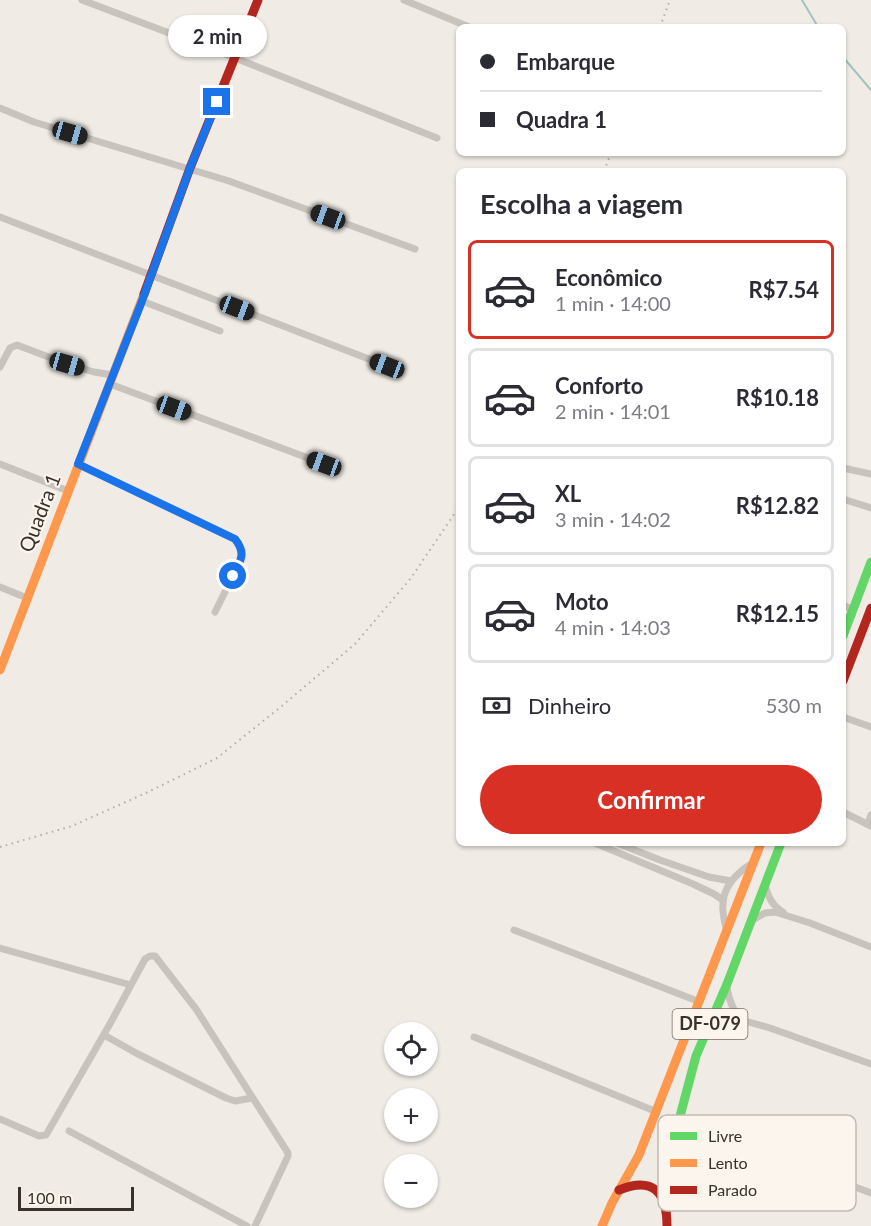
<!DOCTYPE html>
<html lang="pt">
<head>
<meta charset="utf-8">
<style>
  :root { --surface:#fff; --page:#f7f7f7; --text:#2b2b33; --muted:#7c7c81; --line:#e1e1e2; --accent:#d93025 }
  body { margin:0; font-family:Lato,sans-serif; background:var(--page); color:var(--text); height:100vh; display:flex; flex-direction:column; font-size:22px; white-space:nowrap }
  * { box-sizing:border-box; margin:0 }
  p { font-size:20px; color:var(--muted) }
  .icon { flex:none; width:33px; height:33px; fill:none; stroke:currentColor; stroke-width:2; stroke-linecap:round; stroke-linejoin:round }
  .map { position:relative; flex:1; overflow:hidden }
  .drawer { position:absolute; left:456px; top:168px; width:390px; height:678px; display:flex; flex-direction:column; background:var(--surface); border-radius:9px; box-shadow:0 2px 4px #0004 }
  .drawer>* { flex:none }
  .top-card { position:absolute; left:456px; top:24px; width:390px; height:132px; border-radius:9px; box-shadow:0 2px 4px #0004; display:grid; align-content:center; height:132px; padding:0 24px; background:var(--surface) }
  .controls { position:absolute; left:384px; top:1022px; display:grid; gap:12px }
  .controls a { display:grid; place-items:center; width:54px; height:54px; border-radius:50%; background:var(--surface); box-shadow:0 2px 4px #0004; font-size:30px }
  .scale { position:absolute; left:18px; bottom:15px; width:116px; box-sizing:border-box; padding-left:6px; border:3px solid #3b302b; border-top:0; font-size:16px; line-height:21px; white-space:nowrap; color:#3b302b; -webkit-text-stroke:4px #fbf5ee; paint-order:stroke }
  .end { position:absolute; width:27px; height:27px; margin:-14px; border:8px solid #1a73e8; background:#fff; box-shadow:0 0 0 3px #fff }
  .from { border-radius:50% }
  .bubble { position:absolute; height:42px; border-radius:21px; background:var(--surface); box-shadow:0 2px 4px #0004; font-size:20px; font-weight:700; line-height:42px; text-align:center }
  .car { position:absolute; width:18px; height:36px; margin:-18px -9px; border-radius:8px; box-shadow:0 0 4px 2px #0007; background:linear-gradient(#222 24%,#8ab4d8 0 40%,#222 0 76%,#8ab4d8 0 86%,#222 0) }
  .top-card b { display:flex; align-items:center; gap:21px; height:57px; font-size:22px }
  .top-card b+b { border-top:2px solid var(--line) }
  .top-card i { width:15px; height:15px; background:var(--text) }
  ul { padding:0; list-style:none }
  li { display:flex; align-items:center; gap:18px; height:99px; margin:0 12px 9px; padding:0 12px; border:3px solid var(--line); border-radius:9px }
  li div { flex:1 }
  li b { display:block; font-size:22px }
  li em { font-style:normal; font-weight:700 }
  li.active { border-color:var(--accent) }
  li>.icon { width:54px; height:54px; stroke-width:1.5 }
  h2 { padding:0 24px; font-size:27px; line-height:72px }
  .pay { display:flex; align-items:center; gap:15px; height:66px; padding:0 24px; font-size:22px }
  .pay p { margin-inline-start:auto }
  .cta { display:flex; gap:12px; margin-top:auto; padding:12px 24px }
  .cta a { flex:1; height:69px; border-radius:36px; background:var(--accent); color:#fff; font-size:24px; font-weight:700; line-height:69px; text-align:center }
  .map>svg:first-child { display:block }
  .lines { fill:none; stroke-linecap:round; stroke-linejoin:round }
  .stream { stroke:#a1c2c1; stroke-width:2 }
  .street { stroke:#c9c3be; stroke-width:7 }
  .fast { stroke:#63d668; stroke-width:9 }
  .slow { stroke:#ff974d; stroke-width:9 }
  .jam { stroke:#b3261e; stroke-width:9 }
  .rail { stroke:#b1aca8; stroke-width:2; stroke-dasharray:1.5 4.5; stroke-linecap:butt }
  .route { stroke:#1a73e8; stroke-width:8 }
  .labels { text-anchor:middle; stroke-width:4.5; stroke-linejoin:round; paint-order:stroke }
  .shield { fill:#fbf5ee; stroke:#756b66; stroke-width:1.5 }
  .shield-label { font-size:18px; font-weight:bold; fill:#3b302b }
  .street-label { font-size:20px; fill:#3b302b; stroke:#fbf5ee }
  .key { fill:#fbf5ee; stroke:#c1bab4; stroke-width:1.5 }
  .key-label { font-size:16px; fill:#3b302b }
</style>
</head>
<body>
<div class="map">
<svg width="871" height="1226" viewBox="0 0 871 1226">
  <rect width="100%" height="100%" fill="#f0ebe5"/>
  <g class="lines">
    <g class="stream">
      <path d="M 802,0 L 818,27"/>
      <path d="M 843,57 L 871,90"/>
    </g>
    <g class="street">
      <path d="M 82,0 L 235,58 L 437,138"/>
      <path d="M 404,0 L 469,27"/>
      <path d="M 0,108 L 34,122 L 229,181 L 415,249"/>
      <path d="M 0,217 L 387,366"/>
      <path d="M 142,301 L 220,331"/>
      <path d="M 0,367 L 10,348 L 17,345 L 67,364 L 94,372 L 113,375"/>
      <path d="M 110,384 L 324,464"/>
      <path d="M 0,464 L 68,491"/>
      <path d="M 78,464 L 235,539 L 242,550 L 242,558 L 215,612"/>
      <path d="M 843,468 L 871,474"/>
      <path d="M 843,499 L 871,508"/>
      <path d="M 0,587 L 27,598"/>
      <path d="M 843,605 L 853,610"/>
      <path d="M 843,717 L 871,727"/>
      <path d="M 843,812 L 871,826"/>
      <path d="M 868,823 L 871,815"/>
      <path d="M 595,843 L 693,884 L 714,894 L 723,900"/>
      <path d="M 617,843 L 660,860 L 709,877 L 731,881"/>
      <path d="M 765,885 C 768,896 772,906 783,912"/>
      <path d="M 751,921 L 765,913 L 775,912 L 810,923 L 871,947"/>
      <path d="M 726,928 C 724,920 722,911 723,903 C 724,886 737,873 751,864"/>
      <path d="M 514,930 L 700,1002"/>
      <path d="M 0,948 L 127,984 L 130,986"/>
      <path d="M 727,988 C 729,999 733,1012 742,1020"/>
      <path d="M 104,1035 L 136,1053 L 226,1098 L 235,1101 L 252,1098"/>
      <path d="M 474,1037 L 657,1112"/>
      <path d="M 705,1037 L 728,1023 L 735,1019 L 742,1020 L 770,1028 L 871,1064"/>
      <path d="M 0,1119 L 39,1136 L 46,1135 L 111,1022 L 145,959 L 150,956 L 155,956 L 196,1009 L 288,1153 L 288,1156 L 255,1226"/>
      <path d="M 679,1120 L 871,1193"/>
      <path d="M 69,1131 L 247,1226"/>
    </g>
    <g class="fast">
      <path d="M 843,636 L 871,562"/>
      <path d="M 666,1213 L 679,1120 L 696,1056 L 727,984 L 781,843"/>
    </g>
    <g class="slow">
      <path d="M 0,670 L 144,294"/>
      <path d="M 602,1226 L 612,1203 L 639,1155 L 761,843"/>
    </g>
    <g class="jam">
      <path d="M 144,294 L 190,168 L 258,0"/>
      <path d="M 843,681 L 871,608"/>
      <path d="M 619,1190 C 653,1176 667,1192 667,1226"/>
    </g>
    <g class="rail">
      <path d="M 660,27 L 670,0"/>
      <path d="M 604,171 L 611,153"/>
      <path d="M 0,847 L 72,826 L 146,793 L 217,758 L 283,705 L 355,644 L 411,578 L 459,507"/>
    </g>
  </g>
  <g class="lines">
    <path class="route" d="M 217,102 L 190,168 L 142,301 L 78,464 L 235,539 C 247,554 240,561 233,576"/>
  </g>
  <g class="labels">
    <rect class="shield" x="672.5" y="1009" width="75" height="30" rx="4.5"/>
    <g class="shield-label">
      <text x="710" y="1030">DF-079</text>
    </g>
    <g class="street-label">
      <text transform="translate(40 513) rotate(-69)" y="7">Quadra 1</text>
    </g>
  </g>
  <rect x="658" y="1115" width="198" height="96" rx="9" class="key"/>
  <rect x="670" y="1132" width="27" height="8" fill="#63d668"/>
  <rect x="670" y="1159" width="27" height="8" fill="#ff974d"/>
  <rect x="670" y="1186" width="27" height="8" fill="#b3261e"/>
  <g class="key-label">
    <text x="708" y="1142">Livre</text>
    <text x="708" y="1169">Lento</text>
    <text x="708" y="1196">Parado</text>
  </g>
</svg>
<div class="controls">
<a><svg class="icon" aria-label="locate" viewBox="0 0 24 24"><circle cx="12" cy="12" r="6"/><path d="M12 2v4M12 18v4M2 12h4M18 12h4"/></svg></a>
<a>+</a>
<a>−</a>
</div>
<div class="scale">100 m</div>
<i class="end from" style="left:233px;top:576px"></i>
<i class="end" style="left:217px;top:102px"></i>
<div class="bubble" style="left:168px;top:15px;width:99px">2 min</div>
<i class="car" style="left:70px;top:133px;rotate:106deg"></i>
<i class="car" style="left:328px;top:217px;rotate:290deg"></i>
<i class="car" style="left:237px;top:308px;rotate:111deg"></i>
<i class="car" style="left:67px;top:364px;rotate:106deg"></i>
<i class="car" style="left:387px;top:366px;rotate:291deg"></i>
<i class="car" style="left:174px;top:408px;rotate:110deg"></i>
<i class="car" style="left:324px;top:464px;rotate:290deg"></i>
<div class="top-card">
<b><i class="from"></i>Embarque</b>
<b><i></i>Quadra 1</b>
</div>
<section class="drawer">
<h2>Escolha a viagem</h2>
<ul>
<li class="active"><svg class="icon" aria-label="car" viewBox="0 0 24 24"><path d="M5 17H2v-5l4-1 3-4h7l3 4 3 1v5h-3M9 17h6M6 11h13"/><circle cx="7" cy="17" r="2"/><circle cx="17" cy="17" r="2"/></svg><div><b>Econômico</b><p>1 min · 14:00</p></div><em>R$7.54</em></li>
<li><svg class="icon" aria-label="car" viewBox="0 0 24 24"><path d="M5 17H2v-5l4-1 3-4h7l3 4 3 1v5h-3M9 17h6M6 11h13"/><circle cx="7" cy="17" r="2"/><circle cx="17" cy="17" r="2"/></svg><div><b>Conforto</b><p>2 min · 14:01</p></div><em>R$10.18</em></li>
<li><svg class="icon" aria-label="car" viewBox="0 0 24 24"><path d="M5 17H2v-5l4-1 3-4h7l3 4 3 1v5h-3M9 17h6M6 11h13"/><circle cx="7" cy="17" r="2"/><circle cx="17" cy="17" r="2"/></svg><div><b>XL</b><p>3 min · 14:02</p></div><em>R$12.82</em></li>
<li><svg class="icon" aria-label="car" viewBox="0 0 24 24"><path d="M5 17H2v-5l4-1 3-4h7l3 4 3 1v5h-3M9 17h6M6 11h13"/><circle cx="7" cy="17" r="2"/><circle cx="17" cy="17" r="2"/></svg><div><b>Moto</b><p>4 min · 14:03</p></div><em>R$12.15</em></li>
</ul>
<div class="pay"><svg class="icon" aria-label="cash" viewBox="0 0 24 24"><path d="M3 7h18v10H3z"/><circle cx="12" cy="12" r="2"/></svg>Dinheiro<p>530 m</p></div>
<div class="cta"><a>Confirmar</a></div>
</section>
</div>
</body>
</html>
